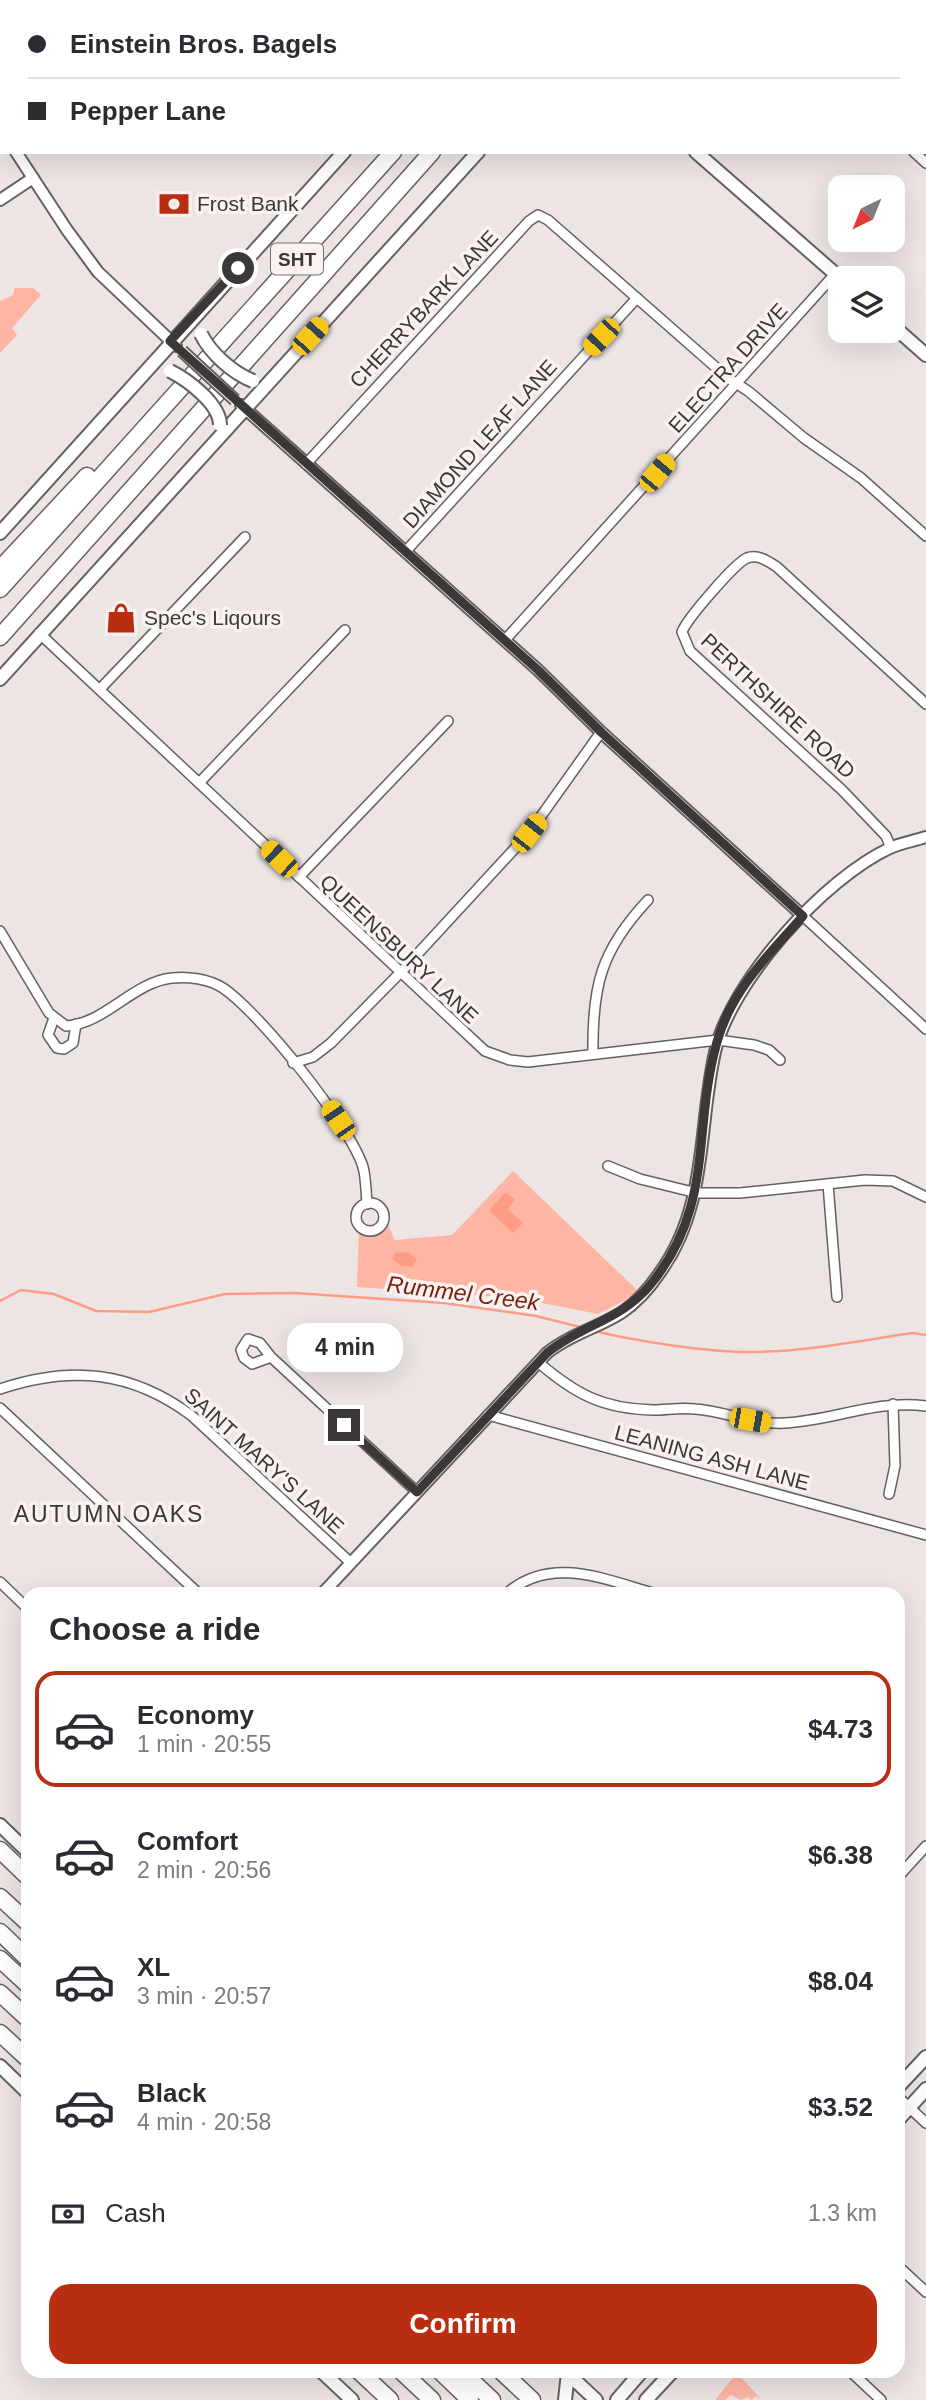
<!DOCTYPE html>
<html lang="en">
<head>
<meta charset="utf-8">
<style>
  :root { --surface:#fff; --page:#f2f2f3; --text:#2b2b33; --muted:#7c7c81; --line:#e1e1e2; --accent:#b92e10 }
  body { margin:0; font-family:Arial,sans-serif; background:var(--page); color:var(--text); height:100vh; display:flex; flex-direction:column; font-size:26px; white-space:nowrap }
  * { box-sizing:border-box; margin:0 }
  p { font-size:23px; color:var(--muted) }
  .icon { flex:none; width:38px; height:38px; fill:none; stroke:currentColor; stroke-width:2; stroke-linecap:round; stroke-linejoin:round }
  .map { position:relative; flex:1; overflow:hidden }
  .details { position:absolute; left:21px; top:1587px; width:884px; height:791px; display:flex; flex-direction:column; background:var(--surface); border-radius:21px; box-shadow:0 7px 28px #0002 }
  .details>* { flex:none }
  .hud { position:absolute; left:0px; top:0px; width:928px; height:154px; box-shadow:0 7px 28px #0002; display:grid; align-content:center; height:154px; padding:0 28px; background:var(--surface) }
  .needle { width:46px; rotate:223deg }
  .fabs { position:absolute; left:828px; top:175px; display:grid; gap:14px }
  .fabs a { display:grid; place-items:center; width:77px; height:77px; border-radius:14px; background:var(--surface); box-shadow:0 7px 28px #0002; font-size:35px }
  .end { position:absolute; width:32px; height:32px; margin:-16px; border:9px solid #3b3837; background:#fff; box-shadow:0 0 0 4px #fff }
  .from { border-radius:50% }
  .bubble { position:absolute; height:49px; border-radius:21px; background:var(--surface); box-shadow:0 7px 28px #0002; font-size:23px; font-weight:700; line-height:49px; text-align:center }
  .car { position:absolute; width:21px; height:42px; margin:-21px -10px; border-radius:9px; box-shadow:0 0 5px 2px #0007; background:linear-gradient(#f5c518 24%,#345 0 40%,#f5c518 0 76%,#345 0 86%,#f5c518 0) }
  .hud b { display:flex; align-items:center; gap:24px; height:66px; font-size:26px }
  .hud b+b { border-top:2px solid var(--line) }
  .hud i { width:18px; height:18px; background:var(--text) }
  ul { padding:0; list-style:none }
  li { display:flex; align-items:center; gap:21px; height:116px; margin:0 14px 10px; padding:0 14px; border:4px solid transparent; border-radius:21px }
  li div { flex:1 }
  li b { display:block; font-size:26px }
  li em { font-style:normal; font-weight:700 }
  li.selected { border-color:var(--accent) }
  li>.icon { width:63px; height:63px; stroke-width:1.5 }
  h2 { padding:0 28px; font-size:32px; line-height:84px }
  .pay { display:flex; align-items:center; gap:18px; height:77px; padding:0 28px; font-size:26px }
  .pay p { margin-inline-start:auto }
  .action { display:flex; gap:14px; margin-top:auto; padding:14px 28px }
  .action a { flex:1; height:80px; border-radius:21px; background:var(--accent); color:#fff; font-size:28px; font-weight:700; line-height:80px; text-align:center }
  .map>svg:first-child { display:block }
  .green { fill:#feb5a4 }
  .water { fill:#ff9c86 }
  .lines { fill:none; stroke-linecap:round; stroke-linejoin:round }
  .stream { stroke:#ff9c86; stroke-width:2.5 }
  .minor-casing { stroke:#67605e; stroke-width:12 }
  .tertiary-casing { stroke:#67605e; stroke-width:14 }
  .secondary-casing { stroke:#67605e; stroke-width:16 }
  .motorway-casing { stroke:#67605e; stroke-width:19 }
  .minor { stroke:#fff; stroke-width:9 }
  .tertiary { stroke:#fff; stroke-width:10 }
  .secondary { stroke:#fff; stroke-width:12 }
  .motorway { stroke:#fff; stroke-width:16 }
  .tertiary-bridge-casing { stroke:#67605e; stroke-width:14; stroke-linecap:butt }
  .secondary-bridge-casing { stroke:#67605e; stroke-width:16; stroke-linecap:butt }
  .tertiary-bridge { stroke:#fff; stroke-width:10 }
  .secondary-bridge { stroke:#fff; stroke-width:12 }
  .route { stroke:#3b3837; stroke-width:9 }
  .labels { text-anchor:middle; stroke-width:7; stroke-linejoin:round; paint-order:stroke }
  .shield { fill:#faf2f0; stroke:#74706e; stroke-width:2 }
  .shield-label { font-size:19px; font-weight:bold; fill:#3b3837 }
  .poi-label { font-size:21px; fill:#3b3837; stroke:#faf2f0; text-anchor:start }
  .street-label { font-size:21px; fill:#3b3837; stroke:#faf2f0 }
  .water-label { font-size:23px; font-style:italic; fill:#772110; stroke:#faf2f0 }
  .neighbourhood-label { font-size:23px; letter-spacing:2px; fill:#3b3837; stroke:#faf2f0 }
</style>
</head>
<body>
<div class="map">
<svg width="926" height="2400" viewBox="0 0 926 2400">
  <rect width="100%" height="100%" fill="#ede5e3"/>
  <g class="green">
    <path d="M 15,288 L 33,288 L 41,295 L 12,328 L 17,335 L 0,353 L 0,301 L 13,295 Z"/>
    <path d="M 513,1171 L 637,1290 L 624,1301 L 598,1314 L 517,1298 L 357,1287 L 359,1232 L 375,1235 L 388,1225 L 395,1240 L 452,1235 Z"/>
    <path d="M 737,2373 L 762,2400 L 756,2396 L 751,2400 L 748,2397 L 741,2400 L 731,2395 L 725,2400 L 715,2400 Z"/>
  </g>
  <g class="water">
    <path d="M 506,1192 L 515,1200 L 508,1209 L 523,1223 L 513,1233 L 489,1210 Z"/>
    <path d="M 409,1252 L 417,1260 L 412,1267 L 401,1266 L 392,1259 L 395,1253 Z"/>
  </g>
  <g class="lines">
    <g class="stream">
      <path d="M 0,1301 L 21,1290 L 54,1294 L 96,1311 L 149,1312 L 225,1294 L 294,1293 L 444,1303 L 536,1316 L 584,1328"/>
      <path d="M 594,1331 C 636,1341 705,1352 748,1352 C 803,1352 858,1341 912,1333 L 926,1335"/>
    </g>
    <g class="minor-casing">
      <g id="minor">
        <path d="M 740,0 L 742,2"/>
        <path d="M 914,152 L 926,163"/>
        <path d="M 306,464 L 529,221 L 538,215 L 548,220 L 728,378 L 748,391 L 804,438 L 861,478 L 926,536"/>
        <path d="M 406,551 L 637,298"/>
        <path d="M 39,633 L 485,1051 L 510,1060 L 528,1062 L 718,1040 L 754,1045 L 769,1050 L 780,1060"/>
        <path d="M 505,640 L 835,274"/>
        <path d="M 100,689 L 245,537"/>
        <path d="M 199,783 L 345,630"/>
        <path d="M 891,848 L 886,836 L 842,790 L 690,651 L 682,632 C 686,620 735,563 747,558 C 758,554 768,561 777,567 L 926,704"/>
        <path d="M 299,877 L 448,721"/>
        <path d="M 803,916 L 926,1029"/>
        <path d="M 0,931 L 49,1013 L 66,1026 C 105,1024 133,982 172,978 C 188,976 209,979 223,988 C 260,1013 350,1125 363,1167 C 366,1178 366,1192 367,1204"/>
        <path d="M 54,1018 L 48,1035 L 57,1048 L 64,1049 L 73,1043 L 76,1024"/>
        <path d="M 593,1054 C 592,986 601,950 648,900"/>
        <path d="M 293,1063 L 313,1057 L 331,1043 L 400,973 L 529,833 L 601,732"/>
        <path d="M 608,1166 L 640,1179 L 697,1193 L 740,1193 L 865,1180 L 893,1181 L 926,1197"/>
        <path d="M 828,1184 L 837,1297"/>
        <circle cx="370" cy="1217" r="14"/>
        <path d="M 271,1357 L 252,1364 L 244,1358 L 241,1350 L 248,1339 L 260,1343 L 271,1357 L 417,1492"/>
        <path d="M 538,1362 C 575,1394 603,1409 653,1410 C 667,1410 681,1407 695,1409 C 725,1411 753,1425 784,1423 C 832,1421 877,1399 926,1406"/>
        <path d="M 0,1389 C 71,1365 132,1371 192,1416 L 351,1563"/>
        <path d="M 0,1408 L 199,1594"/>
        <path d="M 488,1415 L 926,1535"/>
        <path d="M 889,1494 L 895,1466 L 893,1404"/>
        <path d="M 0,1582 L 28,1609"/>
        <path d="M 506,1594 C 551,1554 606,1580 656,1594"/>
        <path d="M 898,1877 L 926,1846"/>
        <path d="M 898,2097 L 926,2123"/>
        <path d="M 898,2266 L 926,2292"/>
        <path d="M 850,2371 L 881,2400"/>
      </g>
    </g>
    <g class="tertiary-casing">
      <g id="tertiary">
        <path d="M 0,126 L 2,129"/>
        <path d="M 16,152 L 67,230 L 98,272 L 176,346"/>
        <path d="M 0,200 L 33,178"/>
        <path d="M 241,405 L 538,670 L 601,732 L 803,916"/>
        <path d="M 322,1594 L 547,1353 C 569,1335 597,1328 621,1313 C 636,1303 651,1286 661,1271 C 708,1205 698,1127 715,1052 C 730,982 825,878 890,848 C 901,843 914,841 926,837"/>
      </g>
    </g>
    <g class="secondary-casing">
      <g id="secondary">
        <path d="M 510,0 L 512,2"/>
        <path d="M 482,2 L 483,0"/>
        <path d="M 608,2 L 610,0"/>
        <path d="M 696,152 L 840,278"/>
        <path d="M 892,325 L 926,355"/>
        <path d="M 0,533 L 344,152"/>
        <path d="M 0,679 L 478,152"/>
        <path d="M 0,1825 L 28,1852"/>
        <path d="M 0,2066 L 28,2093"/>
        <path d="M 898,2087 L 926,2057"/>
        <path d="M 898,2120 L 926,2089"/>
        <path d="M 321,2371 L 352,2400"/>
        <path d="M 565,2371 L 596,2400"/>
        <path d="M 565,2400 L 568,2373"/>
        <path d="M 617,2400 L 642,2371"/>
        <path d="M 646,2400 L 673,2371"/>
      </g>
    </g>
    <g class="motorway-casing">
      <g id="motorway">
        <path d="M 528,2 L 529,0"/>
        <path d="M 0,569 L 87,476"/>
        <path d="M 0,589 L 393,152"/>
        <path d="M 0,637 L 432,152"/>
        <path d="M 0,1850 L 28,1877"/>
        <path d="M 0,1897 L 28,1923"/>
        <path d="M 0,1932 L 28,1959"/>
        <path d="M 0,1959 L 28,1985"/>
        <path d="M 0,1993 L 28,2019"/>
        <path d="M 0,2033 L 28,2059"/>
        <path d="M 359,2371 L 390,2400"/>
        <path d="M 401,2371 L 432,2400"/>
        <path d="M 440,2371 L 470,2400"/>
        <path d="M 461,2371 L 492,2400"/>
        <path d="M 501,2371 L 532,2400"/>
      </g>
    </g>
    <use href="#minor" class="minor"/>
    <use href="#tertiary" class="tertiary"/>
    <use href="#secondary" class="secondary"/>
    <use href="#motorway" class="motorway"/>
    <g class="tertiary-bridge-casing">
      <path id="tertiary-bridge" d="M 182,351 L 235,400"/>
    </g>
    <g class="secondary-bridge-casing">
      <g id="secondary-bridge">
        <path d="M 563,0 L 565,2"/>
        <path d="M 201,334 C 211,354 233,373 253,381"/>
        <path d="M 170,371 C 188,380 220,404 220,425"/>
      </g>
    </g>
    <use href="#tertiary-bridge" class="tertiary-bridge"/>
    <use href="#secondary-bridge" class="secondary-bridge"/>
  </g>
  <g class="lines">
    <path class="route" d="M 238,268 L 170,341 L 538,670 L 601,732 L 803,916 C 769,954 731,991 717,1042 C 692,1130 715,1205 651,1284 C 622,1320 581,1325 547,1353 L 417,1492 L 344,1425"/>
  </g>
  <defs>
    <g id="bank-bare" transform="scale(2.415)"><path d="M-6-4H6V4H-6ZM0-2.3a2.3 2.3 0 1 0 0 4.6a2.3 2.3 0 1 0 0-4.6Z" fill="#b92e10" stroke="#faf2f0" stroke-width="2.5" paint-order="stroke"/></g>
    <g id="shop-bare" transform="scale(2.415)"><path d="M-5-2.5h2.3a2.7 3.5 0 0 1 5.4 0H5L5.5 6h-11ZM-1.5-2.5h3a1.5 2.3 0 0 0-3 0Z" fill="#b92e10" stroke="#faf2f0" stroke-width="2.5" paint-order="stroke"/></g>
  </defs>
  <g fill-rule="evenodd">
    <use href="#bank-bare" x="174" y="204"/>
    <use href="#shop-bare" x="121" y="618"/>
  </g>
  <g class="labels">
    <rect class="shield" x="271" y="243.5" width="52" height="31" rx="5"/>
    <g class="shield-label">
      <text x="297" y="266">SHT</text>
    </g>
    <g class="poi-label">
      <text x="197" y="211">Frost Bank</text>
      <text x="144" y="625">Spec's Liqours</text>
    </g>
    <g class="street-label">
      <text transform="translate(424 309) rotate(-47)" y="7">CHERRYBARK LANE</text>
      <text transform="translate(728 368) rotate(-48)" y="7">ELECTRA DRIVE</text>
      <text transform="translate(480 444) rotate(-48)" y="7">DIAMOND LEAF LANE</text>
      <text transform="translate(778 706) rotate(43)" y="7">PERTHSHIRE ROAD</text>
      <text transform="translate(399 949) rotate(43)" y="7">QUEENSBURY LANE</text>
      <text transform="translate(712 1458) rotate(15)" y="7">LEANING ASH LANE</text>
      <text transform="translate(264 1461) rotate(42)" y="7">SAINT MARY'S LANE</text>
    </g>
    <g class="water-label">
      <text transform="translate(463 1293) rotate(7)" y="8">Rummel Creek</text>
    </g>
    <g class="neighbourhood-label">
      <text x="109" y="1522">AUTUMN OAKS</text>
    </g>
  </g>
</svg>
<div class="fabs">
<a><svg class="needle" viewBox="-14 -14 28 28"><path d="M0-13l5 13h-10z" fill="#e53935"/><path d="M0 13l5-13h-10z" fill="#7c7c81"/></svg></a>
<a><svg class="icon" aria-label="layers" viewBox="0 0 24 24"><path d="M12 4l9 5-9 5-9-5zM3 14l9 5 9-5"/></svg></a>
</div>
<i class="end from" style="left:238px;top:268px"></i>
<i class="end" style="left:344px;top:1425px"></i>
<div class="bubble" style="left:287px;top:1323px;width:116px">4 min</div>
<i class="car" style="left:310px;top:336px;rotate:42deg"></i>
<i class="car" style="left:601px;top:337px;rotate:223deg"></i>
<i class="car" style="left:657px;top:473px;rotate:40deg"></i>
<i class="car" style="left:529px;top:833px;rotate:38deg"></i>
<i class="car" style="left:279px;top:859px;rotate:314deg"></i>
<i class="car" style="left:338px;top:1120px;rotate:326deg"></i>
<i class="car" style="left:750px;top:1420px;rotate:100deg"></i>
<div class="hud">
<b><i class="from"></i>Einstein Bros. Bagels</b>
<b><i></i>Pepper Lane</b>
</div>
<section class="details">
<h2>Choose a ride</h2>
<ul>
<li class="selected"><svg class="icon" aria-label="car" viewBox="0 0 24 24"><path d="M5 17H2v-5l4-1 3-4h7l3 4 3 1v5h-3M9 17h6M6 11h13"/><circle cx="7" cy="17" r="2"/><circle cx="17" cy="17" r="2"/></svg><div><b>Economy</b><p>1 min · 20:55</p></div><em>$4.73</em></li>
<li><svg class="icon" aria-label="car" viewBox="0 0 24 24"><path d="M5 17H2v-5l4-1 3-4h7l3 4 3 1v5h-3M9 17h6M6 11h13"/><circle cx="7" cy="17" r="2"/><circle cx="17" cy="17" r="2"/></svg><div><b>Comfort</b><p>2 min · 20:56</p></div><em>$6.38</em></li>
<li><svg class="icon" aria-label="car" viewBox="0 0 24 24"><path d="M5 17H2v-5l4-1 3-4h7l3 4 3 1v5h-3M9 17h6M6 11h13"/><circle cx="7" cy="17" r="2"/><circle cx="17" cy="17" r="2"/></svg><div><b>XL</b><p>3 min · 20:57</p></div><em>$8.04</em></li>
<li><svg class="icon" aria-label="car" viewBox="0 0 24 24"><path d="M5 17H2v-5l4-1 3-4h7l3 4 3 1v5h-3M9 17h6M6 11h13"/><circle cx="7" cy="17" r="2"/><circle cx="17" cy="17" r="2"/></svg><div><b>Black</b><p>4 min · 20:58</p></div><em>$3.52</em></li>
</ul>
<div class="pay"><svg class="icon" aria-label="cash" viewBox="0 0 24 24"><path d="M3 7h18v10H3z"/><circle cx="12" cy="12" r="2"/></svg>Cash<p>1.3 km</p></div>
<div class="action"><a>Confirm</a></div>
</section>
</div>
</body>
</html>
